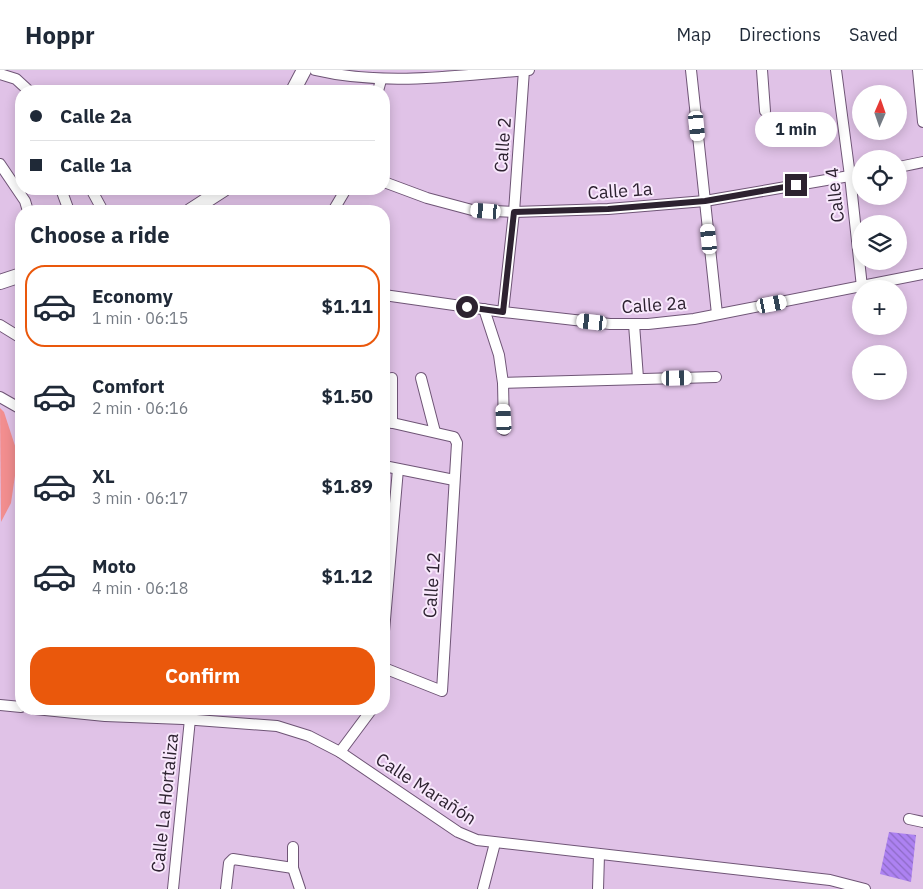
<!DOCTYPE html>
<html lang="en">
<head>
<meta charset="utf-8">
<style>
  :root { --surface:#fff; --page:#f6f6f7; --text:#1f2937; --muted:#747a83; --line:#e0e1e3; --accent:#ea580c }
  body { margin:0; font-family:"IBM Plex Sans",sans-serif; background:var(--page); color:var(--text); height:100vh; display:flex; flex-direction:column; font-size:19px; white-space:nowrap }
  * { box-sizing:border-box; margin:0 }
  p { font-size:16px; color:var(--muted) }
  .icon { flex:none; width:28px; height:28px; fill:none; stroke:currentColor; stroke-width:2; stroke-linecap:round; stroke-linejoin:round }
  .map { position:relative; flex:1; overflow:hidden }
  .drawer { position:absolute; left:15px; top:135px; width:375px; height:510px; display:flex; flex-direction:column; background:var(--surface); border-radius:20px; box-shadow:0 2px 12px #0003 }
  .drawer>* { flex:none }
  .hud { position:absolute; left:15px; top:15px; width:375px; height:110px; border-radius:20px; box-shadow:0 2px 12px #0003; display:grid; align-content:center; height:110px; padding:0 15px; background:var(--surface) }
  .needle { width:32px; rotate:2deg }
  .buttons { position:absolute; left:852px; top:15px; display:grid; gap:10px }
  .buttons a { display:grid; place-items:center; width:55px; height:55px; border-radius:50%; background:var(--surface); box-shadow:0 2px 12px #0003; font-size:25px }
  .end { position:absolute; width:22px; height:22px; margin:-11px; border:6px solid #2d2230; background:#fff; box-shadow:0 0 0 2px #fff }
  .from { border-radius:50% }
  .bubble { position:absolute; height:35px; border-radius:18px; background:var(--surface); box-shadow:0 2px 12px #0003; font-size:16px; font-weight:700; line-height:35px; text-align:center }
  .car { position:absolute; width:15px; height:30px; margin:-15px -8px; border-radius:6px; box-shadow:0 0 4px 1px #0007; background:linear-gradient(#fff 24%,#345 0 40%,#fff 0 76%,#345 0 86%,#fff 0) }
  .hud b { display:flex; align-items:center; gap:18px; height:48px; font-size:19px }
  .hud b+b { border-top:1px solid var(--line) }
  .hud i { width:12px; height:12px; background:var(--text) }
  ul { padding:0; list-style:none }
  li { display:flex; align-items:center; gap:15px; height:82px; margin:0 10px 8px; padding:0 5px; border:2px solid transparent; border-radius:20px }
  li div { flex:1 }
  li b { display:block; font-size:19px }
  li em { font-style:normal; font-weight:700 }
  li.current { border-color:var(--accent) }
  li>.icon { width:45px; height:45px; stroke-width:1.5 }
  h2 { padding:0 15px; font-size:22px; line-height:60px }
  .cta { display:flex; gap:10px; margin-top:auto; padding:10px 15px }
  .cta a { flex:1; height:58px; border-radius:20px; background:var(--accent); color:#fff; font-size:20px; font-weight:700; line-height:58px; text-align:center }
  header { display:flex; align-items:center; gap:30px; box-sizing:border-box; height:70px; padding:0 25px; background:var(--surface); border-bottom:1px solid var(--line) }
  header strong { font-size:24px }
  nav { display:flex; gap:28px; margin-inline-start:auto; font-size:18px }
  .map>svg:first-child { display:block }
  .grass { fill:#f28e8f }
  .building { fill:url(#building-back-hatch) }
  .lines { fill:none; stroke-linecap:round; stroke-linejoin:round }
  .minor-casing { stroke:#6f5576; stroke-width:12 }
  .major-casing { stroke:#6f5576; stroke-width:16 }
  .minor { stroke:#fff; stroke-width:10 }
  .major { stroke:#fff; stroke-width:14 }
  .route { stroke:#2d2230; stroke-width:6 }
  .labels { text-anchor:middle; stroke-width:4; stroke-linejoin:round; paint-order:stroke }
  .street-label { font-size:18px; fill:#2d2230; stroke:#f8e8fc }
</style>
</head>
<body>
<header>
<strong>Hoppr</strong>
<nav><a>Map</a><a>Directions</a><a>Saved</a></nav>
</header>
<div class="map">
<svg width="923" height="819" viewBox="0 0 923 819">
  <defs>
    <pattern id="building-back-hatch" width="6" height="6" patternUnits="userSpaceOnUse" patternTransform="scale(1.25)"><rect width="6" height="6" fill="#ad82f2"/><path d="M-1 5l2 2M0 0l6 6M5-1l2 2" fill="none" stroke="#8d6ac4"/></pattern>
  </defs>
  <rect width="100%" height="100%" fill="#e0c2e7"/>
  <path class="grass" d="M 0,338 L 4,342 L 18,385 L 11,433 L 1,452 Z"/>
  <path class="building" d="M 889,762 L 916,765 L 911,812 L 880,804 Z"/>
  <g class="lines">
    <g class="minor-casing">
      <g id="minor">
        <path d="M 315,0 C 387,17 457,5 529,0"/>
        <path d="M 691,0 L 717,244"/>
        <path d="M 762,0 L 765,41"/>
        <path d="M 836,0 L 850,106 L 862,217"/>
        <path d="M 918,0 L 923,52"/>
        <path d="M 0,4 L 16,9 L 29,21"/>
        <path d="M 378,21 L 381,10"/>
        <path d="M 0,94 L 25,131 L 28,141"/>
        <path d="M 899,97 L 923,92"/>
        <path d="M 384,112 L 427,128 L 472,140 L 514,142 L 608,139 L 705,131 L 861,104"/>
        <path d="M 61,119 L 69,141"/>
        <path d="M 91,119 L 103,141"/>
        <path d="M 333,141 L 346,119"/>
        <path d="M 384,225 L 503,242 L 610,254 L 648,254 L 694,249 L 923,204"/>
        <path d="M 484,239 L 499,285 L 503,313 L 716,307"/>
        <path d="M 503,242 L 514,142 L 524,0"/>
        <path d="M 634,254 L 638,308"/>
        <path d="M 0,255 L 21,268"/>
        <path d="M 421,308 L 435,362"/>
        <path d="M 503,313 L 504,360"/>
        <path d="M 0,327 L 21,339"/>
        <path d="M 384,351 L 454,367 L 457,373 L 442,621 L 384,598"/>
        <path d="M 392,353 L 392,308"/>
        <path d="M 384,396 L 454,410"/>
        <path d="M 384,561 L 398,399"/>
        <path d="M 0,635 L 21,637"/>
        <path d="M 35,639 L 105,646 L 183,649 L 277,656 L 309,666 L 340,682 L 458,762 L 477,770 L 830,810 L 865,819"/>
        <path d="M 340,682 L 372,639"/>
        <path d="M 909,749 L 923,752"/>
        <path d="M 293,777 L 293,798 L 300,819"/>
        <path d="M 173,819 L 190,649"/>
        <path d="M 226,819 L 229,793 L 233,789 L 293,798"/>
        <path d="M 483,819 L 495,773"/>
        <path d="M 598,819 L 599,785"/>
      </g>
    </g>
    <g class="major-casing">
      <g id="major">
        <path d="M 293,21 L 304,0"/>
        <path d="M 190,141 L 224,119"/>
        <path d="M 0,212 L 21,205"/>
      </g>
    </g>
    <use href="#minor" class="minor"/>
    <use href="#major" class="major"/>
  </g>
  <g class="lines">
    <path class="route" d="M 467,237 L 503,242 L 514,142 L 608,139 L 705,131 L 796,115"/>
  </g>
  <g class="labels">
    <g class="street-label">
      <text transform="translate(503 75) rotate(-86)" y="6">Calle 2</text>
      <text transform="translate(620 121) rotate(-4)" y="6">Calle 1a</text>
      <text transform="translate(835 125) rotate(-97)" y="6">Calle 4</text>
      <text transform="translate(654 235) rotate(-4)" y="6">Calle 2a</text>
      <text transform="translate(432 515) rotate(-86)" y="6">Calle 12</text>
      <text transform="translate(426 719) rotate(33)" y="6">Calle Marañón</text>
      <text transform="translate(165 733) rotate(-84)" y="6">Calle La Hortaliza</text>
    </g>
  </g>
</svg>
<div class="buttons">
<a><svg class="needle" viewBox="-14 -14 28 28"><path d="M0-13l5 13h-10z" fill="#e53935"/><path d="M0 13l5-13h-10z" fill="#747a83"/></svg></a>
<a><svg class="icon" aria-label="locate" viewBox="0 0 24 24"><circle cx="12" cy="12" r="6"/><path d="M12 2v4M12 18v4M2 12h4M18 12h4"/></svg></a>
<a><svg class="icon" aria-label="layers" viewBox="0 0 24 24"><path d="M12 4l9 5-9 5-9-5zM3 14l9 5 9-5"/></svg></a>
<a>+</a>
<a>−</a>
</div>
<i class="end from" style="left:467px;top:237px"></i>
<i class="end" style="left:796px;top:115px"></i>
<div class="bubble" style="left:755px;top:42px;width:82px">1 min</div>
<i class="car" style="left:697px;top:56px;rotate:174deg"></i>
<i class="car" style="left:486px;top:141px;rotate:274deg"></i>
<i class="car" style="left:709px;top:169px;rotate:354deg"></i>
<i class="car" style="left:772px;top:234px;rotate:79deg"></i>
<i class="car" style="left:592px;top:252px;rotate:276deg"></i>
<i class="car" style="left:677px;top:308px;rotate:89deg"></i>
<i class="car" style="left:504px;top:349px;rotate:357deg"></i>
<div class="hud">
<b><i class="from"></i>Calle 2a</b>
<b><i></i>Calle 1a</b>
</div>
<section class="drawer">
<h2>Choose a ride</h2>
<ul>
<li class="current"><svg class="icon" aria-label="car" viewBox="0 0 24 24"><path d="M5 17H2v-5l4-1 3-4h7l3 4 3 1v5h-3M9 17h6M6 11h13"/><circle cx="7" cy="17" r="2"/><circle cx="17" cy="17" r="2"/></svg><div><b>Economy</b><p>1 min · 06:15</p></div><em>$1.11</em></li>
<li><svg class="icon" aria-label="car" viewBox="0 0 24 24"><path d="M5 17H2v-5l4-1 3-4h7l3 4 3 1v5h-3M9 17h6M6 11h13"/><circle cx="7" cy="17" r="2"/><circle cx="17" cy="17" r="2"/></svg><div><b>Comfort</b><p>2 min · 06:16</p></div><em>$1.50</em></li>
<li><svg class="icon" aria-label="car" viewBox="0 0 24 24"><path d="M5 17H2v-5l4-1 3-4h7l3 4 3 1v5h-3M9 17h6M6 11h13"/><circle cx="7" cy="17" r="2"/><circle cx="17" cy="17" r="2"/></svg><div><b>XL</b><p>3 min · 06:17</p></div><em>$1.89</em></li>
<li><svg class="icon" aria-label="car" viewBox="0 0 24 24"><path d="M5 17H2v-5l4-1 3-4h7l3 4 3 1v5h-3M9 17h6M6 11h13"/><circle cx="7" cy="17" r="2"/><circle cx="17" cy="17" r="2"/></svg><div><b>Moto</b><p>4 min · 06:18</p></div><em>$1.12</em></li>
</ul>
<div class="cta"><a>Confirm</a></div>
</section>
</div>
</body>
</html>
